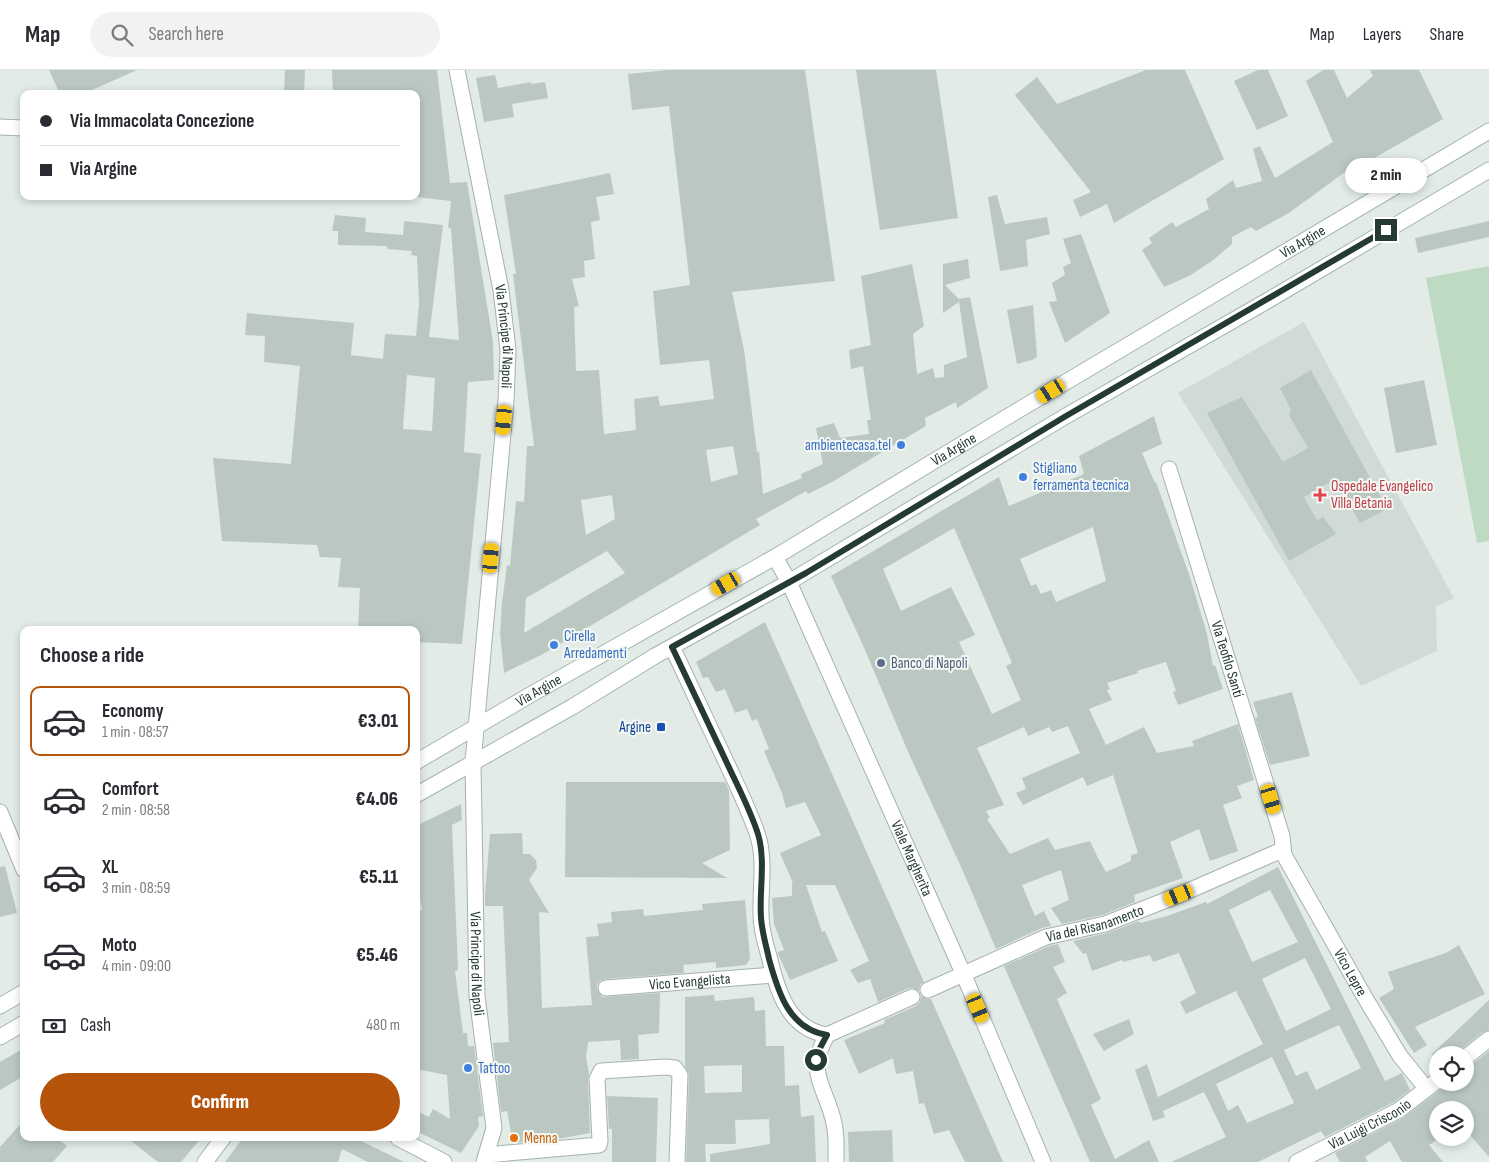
<!DOCTYPE html>
<html lang="en">
<head>
<meta charset="utf-8">
<style>
  :root { --surface:#fff; --page:#f2f2f3; --text:#2b2b33; --muted:#7c7c81; --line:#e1e1e2; --accent:#b45309 }
  body { margin:0; font-family:"Sofia Sans Condensed",sans-serif; background:var(--page); color:var(--text); height:100vh; display:flex; flex-direction:column; font-size:19px; white-space:nowrap }
  * { box-sizing:border-box; margin:0 }
  p { font-size:16px; color:var(--muted) }
  .icon { flex:none; width:28px; height:28px; fill:none; stroke:currentColor; stroke-width:2; stroke-linecap:round; stroke-linejoin:round }
  .map { position:relative; flex:1; overflow:hidden }
  .sheet { position:absolute; left:20px; top:556px; width:400px; height:515px; display:flex; flex-direction:column; background:var(--surface); border-radius:10px; box-shadow:0 2px 8px #0003 }
  .sheet>* { flex:none }
  .banner { position:absolute; left:20px; top:20px; width:400px; height:110px; border-radius:10px; box-shadow:0 2px 8px #0003; display:grid; align-content:center; height:110px; padding:0 20px; background:var(--surface) }
  .tools { position:absolute; left:1429px; top:976px; display:grid; gap:10px }
  .tools a { display:grid; place-items:center; width:45px; height:45px; border-radius:50%; background:var(--surface); box-shadow:0 2px 8px #0003; font-size:25px }
  .end { position:absolute; width:22px; height:22px; margin:-11px; border:6px solid #243a32; background:#fff; box-shadow:0 0 0 2px #fff }
  .from { border-radius:50% }
  .bubble { position:absolute; height:35px; border-radius:18px; background:var(--surface); box-shadow:0 2px 8px #0003; font-size:16px; font-weight:800; line-height:35px; text-align:center }
  .car { position:absolute; width:15px; height:30px; margin:-15px -8px; border-radius:6px; box-shadow:0 0 4px 1px #0007; background:linear-gradient(#f5c518 24%,#345 0 40%,#f5c518 0 76%,#345 0 86%,#f5c518 0) }
  .banner b { display:flex; align-items:center; gap:18px; height:48px; font-size:19px }
  .banner b+b { border-top:1px solid var(--line) }
  .banner i { width:12px; height:12px; background:var(--text) }
  ul { padding:0; list-style:none }
  li { display:flex; align-items:center; gap:15px; height:70px; margin:0 10px 8px; padding:0 10px; border:2px solid transparent; border-radius:10px }
  li div { flex:1 }
  li b { display:block; font-size:19px }
  li em { font-style:normal; font-weight:800 }
  li.current { border-color:var(--accent) }
  li>.icon { width:45px; height:45px; stroke-width:1.5 }
  h2 { padding:0 20px; font-size:22px; line-height:60px }
  .pay { display:flex; align-items:center; gap:12px; height:55px; padding:0 20px; font-size:19px }
  .pay p { margin-inline-start:auto }
  .action { display:flex; gap:10px; margin-top:auto; padding:10px 20px }
  .action a { flex:1; height:58px; border-radius:30px; background:var(--accent); color:#fff; font-size:20px; font-weight:800; line-height:58px; text-align:center }
  header { display:flex; align-items:center; gap:30px; box-sizing:border-box; height:70px; padding:0 25px; background:var(--surface); border-bottom:1px solid var(--line) }
  header strong { font-size:24px }
  nav { display:flex; gap:28px; margin-inline-start:auto; font-size:18px }
  .search { width:350px; height:45px; background:var(--page); display:flex; align-items:center; gap:12px; box-sizing:border-box; padding:0 18px; border-radius:28px; color:var(--muted); font-size:19px }
  .map>svg:first-child { display:block }
  .built { fill:#d1dbd5 }
  .green { fill:#bedac3 }
  .building { fill:#bbc8c2; fill-rule:evenodd }
  .lines { fill:none; stroke-linecap:round; stroke-linejoin:round }
  .street-casing { stroke:#a5b2ac; stroke-width:17 }
  .secondary-casing { stroke:#a2b5ad; stroke-width:17 }
  .street { stroke:#fff; stroke-width:15 }
  .secondary { stroke:#fff; stroke-width:15 }
  .route { stroke:#243a32; stroke-width:6 }
  .shop-dot { fill:#3f7fe0; stroke:#f3f8f5; stroke-width:2 }
  .health-dot { fill:#e0444e; stroke:#f3f8f5; stroke-width:2 }
  .service-dot { fill:#5c6f8a; stroke:#f3f8f5; stroke-width:2 }
  .transit-dot { fill:#1a4fb4; stroke:#f3f8f5; stroke-width:2 }
  .food-dot { fill:#e8710a; stroke:#f3f8f5; stroke-width:2 }
  .labels { text-anchor:middle; stroke-width:4; stroke-linejoin:round; paint-order:stroke }
  .street-label { font-size:15px; fill:#243a32; stroke:#f3f8f5 }
  .shop-label { font-size:15px; fill:#366cbe; stroke:#f3f8f5; text-anchor:start }
  .health-label { font-size:15px; fill:#be3a42; stroke:#f3f8f5; text-anchor:start }
  .service-label { font-size:15px; fill:#4e5e75; stroke:#f3f8f5; text-anchor:start }
  .transit-label { font-size:15px; fill:#164399; stroke:#f3f8f5; text-anchor:end }
  .food-label { font-size:15px; fill:#c56008; stroke:#f3f8f5; text-anchor:start }
</style>
</head>
<body>
<header>
<strong>Map</strong>
<div class="search"><svg class="icon" aria-label="search" viewBox="0 0 24 24"><circle cx="10" cy="10" r="6"/><path d="M15 15l6 6"/></svg>Search here</div>
<nav><a>Map</a><a>Layers</a><a>Share</a></nav>
</header>
<div class="map">
<svg width="1489" height="1092" viewBox="0 0 1489 1092">
  <rect width="100%" height="100%" fill="#e2ebe6"/>
  <path class="built" d="M 1304,252 L 1454,528 L 1436,537 L 1437,581 L 1361,616 L 1178,323 Z"/>
  <path class="green" d="M 1489,196 L 1489,471 L 1477,473 L 1426,208 Z"/>
  <g class="building">
    <path d="M 49,0 L 137,0 L 83,24 L 60,24 Z"/>
    <path d="M 285,0 L 305,0 L 304,24 L 284,24 Z"/>
    <path d="M 332,0 L 437,0 L 450,113 L 467,112 L 493,272 L 494,310 L 468,312 L 464,382 L 481,384 L 462,574 L 416,572 L 416,560 L 358,560 L 360,518 L 338,517 L 341,488 L 320,487 L 317,475 L 222,471 L 213,388 L 291,394 L 300,296 L 264,292 L 265,266 L 245,265 L 247,243 L 354,253 L 351,285 L 383,289 L 385,264 L 416,266 L 419,234 L 417,186 L 411,185 L 412,181 L 387,179 L 387,176 L 338,175 L 338,161 L 332,161 L 335,145 L 366,148 L 365,162 L 403,165 L 404,151 L 443,155 L 429,267 L 459,270 L 451,158 L 448,158 L 451,131 L 416,127 L 416,24 L 359,22 L 359,24 L 333,24 ZM 407,305 L 435,308 L 432,361 L 403,359 Z"/>
    <path d="M 668,0 L 805,0 L 835,211 L 732,222 L 744,280 L 757,382 L 759,381 L 763,424 L 802,408 L 801,404 L 823,394 L 816,358 L 834,353 L 840,368 L 869,364 L 867,350 L 871,350 L 863,296 L 851,299 L 849,280 L 871,275 L 861,206 L 912,194 L 924,256 L 913,264 L 917,304 L 933,298 L 935,308 L 944,307 L 944,295 L 967,287 L 959,232 L 943,243 L 943,194 L 968,189 L 970,208 L 945,215 L 959,229 L 970,227 L 988,318 L 957,338 L 956,332 L 925,348 L 926,356 L 832,412 L 808,424 L 806,421 L 756,449 L 760,455 L 543,584 L 504,603 L 500,563 L 502,533 L 507,495 L 510,496 L 516,431 L 524,432 L 527,376 L 534,376 L 513,204 L 516,204 L 504,125 L 610,103 L 614,124 L 596,127 L 600,150 L 591,152 L 595,189 L 584,191 L 585,207 L 572,209 L 579,236 L 574,237 L 576,301 L 599,300 L 604,364 L 636,360 L 634,329 L 658,326 L 660,336 L 714,329 L 709,290 L 660,295 L 653,221 L 690,215 L 669,36 L 632,40 L 628,4 ZM 733,376 L 738,404 L 711,412 L 706,380 ZM 612,425 L 615,449 L 586,465 L 581,430 ZM 607,481 L 625,503 L 524,563 L 526,528 Z"/>
    <path d="M 856,0 L 936,0 L 958,148 L 880,160 Z"/>
    <path d="M 1146,0 L 1185,0 L 1224,89 L 1114,153 L 1107,134 L 1080,147 L 1073,130 L 1091,122 L 1015,25 L 1037,7 L 1057,34 Z"/>
    <path d="M 1258,0 L 1268,0 L 1288,46 L 1257,60 L 1234,11 Z"/>
    <path d="M 1323,0 L 1334,0 L 1347,28 L 1373,6 L 1370,0 L 1419,0 L 1443,49 L 1346,104 L 1345,102 L 1289,143 L 1256,161 L 1251,157 L 1232,167 L 1232,174 L 1212,191 L 1189,206 L 1164,217 L 1142,180 L 1152,173 L 1149,168 L 1172,152 L 1176,157 L 1209,139 L 1206,129 L 1233,110 L 1236,118 L 1262,111 L 1253,79 L 1260,76 L 1275,108 L 1333,72 L 1306,11 Z"/>
    <path d="M 495,5 L 498,18 L 531,12 L 531,14 L 545,12 L 548,28 L 512,34 L 514,47 L 484,52 L 476,8 Z"/>
    <path d="M 997,125 L 1005,154 L 1047,147 L 1050,164 L 1026,170 L 1028,196 L 1000,201 L 988,127 Z"/>
    <path d="M 1489,151 L 1489,167 L 1418,183 L 1415,168 Z"/>
    <path d="M 1081,164 L 1110,243 L 1065,273 L 1049,232 L 1057,231 L 1052,213 L 1065,205 L 1063,197 L 1071,193 L 1063,169 Z"/>
    <path d="M 1033,235 L 1037,287 L 1032,290 L 1017,294 L 1007,240 Z"/>
    <path d="M 1311,300 L 1387,439 L 1360,453 L 1335,409 L 1304,427 L 1317,450 L 1323,447 L 1336,464 L 1289,491 L 1207,343 L 1242,327 L 1283,392 L 1308,378 L 1291,349 L 1289,345 L 1291,340 L 1280,318 Z"/>
    <path d="M 1424,310 L 1437,375 L 1396,383 L 1384,318 Z"/>
    <path d="M 1154,346 L 1162,374 L 1142,383 L 1155,413 L 1156,412 L 1190,507 L 1207,564 L 1213,596 L 1215,595 L 1223,619 L 1178,635 L 1173,622 L 1176,621 L 1166,592 L 1137,601 L 1138,603 L 1107,613 L 1110,619 L 1107,620 L 1112,630 L 1089,639 L 1106,675 L 1144,657 L 1157,683 L 1194,676 L 1192,671 L 1238,654 L 1254,710 L 1237,716 L 1242,728 L 1223,735 L 1238,781 L 1210,791 L 1199,759 L 1170,772 L 1183,808 L 1134,825 L 1135,832 L 1102,845 L 1062,854 L 1051,838 L 1069,830 L 1061,800 L 1022,815 L 1035,846 L 1044,841 L 1051,856 L 1042,858 L 996,879 L 962,799 L 909,684 L 862,573 L 831,506 L 999,407 L 1009,436 L 1084,404 L 1079,386 ZM 1093,457 L 1106,511 L 1056,532 L 1051,520 L 1041,524 L 1036,514 L 1031,516 L 1020,489 ZM 954,458 L 1012,593 L 1006,596 L 1021,630 L 992,644 L 959,572 L 975,565 L 951,517 L 901,541 L 883,499 ZM 1068,656 L 1080,683 L 1022,708 L 1026,719 L 1016,723 L 1023,735 L 1083,707 L 1087,716 L 1113,705 L 1138,783 L 1131,785 L 1131,791 L 1106,802 L 1098,788 L 1090,771 L 1055,780 L 1048,768 L 1010,784 L 987,749 L 990,748 L 986,741 L 1004,735 L 977,678 L 1024,657 L 1028,666 L 1049,657 L 1052,662 Z"/>
    <path d="M 765,552 L 924,912 L 920,915 L 919,921 L 913,918 L 909,918 L 878,932 L 870,909 L 858,913 L 850,900 L 869,891 L 835,815 L 806,815 L 822,862 L 825,861 L 838,891 L 790,910 L 778,884 L 778,882 L 784,880 L 774,854 L 772,828 L 792,826 L 792,813 L 793,813 L 780,783 L 821,765 L 805,732 L 786,738 L 782,723 L 764,681 L 769,679 L 757,649 L 752,651 L 747,639 L 735,643 L 725,619 L 716,622 L 708,607 L 703,608 L 696,592 Z"/>
    <path d="M 1292,622 L 1310,686 L 1270,695 L 1255,648 L 1258,647 L 1253,632 Z"/>
    <path d="M 566,712 L 725,712 L 729,721 L 730,780 L 702,793 L 727,808 L 565,807 Z"/>
    <path d="M 461,734 L 462,750 L 452,755 L 458,900 L 455,901 L 463,963 L 467,963 L 468,976 L 474,976 L 483,1046 L 478,1047 L 479,1056 L 461,1083 L 416,1061 L 416,1041 L 429,1047 L 433,1039 L 450,1049 L 447,1005 L 416,999 L 416,841 L 422,840 L 416,803 L 416,756 Z"/>
    <path d="M 522,763 L 523,784 L 530,784 L 536,790 L 537,798 L 529,810 L 549,843 L 539,842 L 542,938 L 592,935 L 586,867 L 599,866 L 597,854 L 612,852 L 611,842 L 643,839 L 644,846 L 703,840 L 702,834 L 745,830 L 750,889 L 746,895 L 716,898 L 716,892 L 683,895 L 684,903 L 605,909 L 600,911 L 597,914 L 597,919 L 602,927 L 660,923 L 659,963 L 638,965 L 639,989 L 621,990 L 620,970 L 588,972 L 586,987 L 589,1004 L 588,1009 L 590,1063 L 552,1070 L 513,1073 L 507,1041 L 501,1042 L 493,973 L 509,972 L 503,836 L 485,836 L 485,824 L 490,764 Z"/>
    <path d="M 5,796 L 17,843 L 0,847 L 0,797 Z"/>
    <path d="M 1278,797 L 1385,1011 L 1402,1003 L 1410,1020 L 1394,1032 L 1325,1067 L 1321,1061 L 1258,1092 L 1171,1092 L 1226,1067 L 1204,1022 L 1163,1041 L 1165,1047 L 1153,1051 L 1135,1000 L 1147,994 L 1158,1027 L 1263,974 L 1236,921 L 1186,944 L 1180,932 L 1196,923 L 1179,883 L 1153,892 L 1150,885 L 1123,892 L 1122,890 L 1092,901 L 1086,883 L 1083,884 L 1073,871 L 1107,863 L 1139,851 L 1140,853 L 1167,846 L 1206,832 L 1207,834 ZM 1270,820 L 1298,872 L 1252,892 L 1229,840 ZM 1305,888 L 1331,939 L 1286,961 L 1262,909 ZM 1339,955 L 1361,998 L 1316,1020 L 1307,1001 L 1296,1006 L 1284,980 ZM 1272,987 L 1294,1033 L 1247,1053 L 1238,1035 L 1228,1041 L 1216,1014 Z"/>
    <path d="M 1058,874 L 1065,892 L 1053,897 L 1067,923 L 1057,929 L 1101,1029 L 1091,1035 L 1115,1089 L 1149,1070 L 1159,1092 L 1090,1092 L 1004,896 L 1049,876 Z"/>
    <path d="M 1459,875 L 1485,924 L 1415,957 L 1427,975 L 1414,983 L 1379,928 L 1394,919 L 1388,902 L 1446,883 Z"/>
    <path d="M 714,925 L 715,931 L 754,927 L 755,941 L 765,940 L 766,976 L 784,976 L 785,1016 L 799,1015 L 801,1047 L 814,1045 L 816,1092 L 710,1092 L 710,1084 L 770,1074 L 769,1049 L 735,1050 L 736,1074 L 705,1074 L 706,1092 L 686,1092 L 689,1005 L 685,996 L 685,927 ZM 742,995 L 742,1022 L 705,1023 L 704,996 Z"/>
    <path d="M 921,926 L 927,929 L 931,929 L 1003,1092 L 965,1092 L 949,1060 L 934,1064 L 924,1033 L 919,1034 L 913,1001 L 896,1004 L 893,988 L 859,1004 L 844,970 L 885,953 L 884,950 L 916,936 L 920,932 Z"/>
    <path d="M 1489,930 L 1489,960 L 1483,962 L 1459,981 L 1456,985 L 1431,985 Z"/>
    <path d="M 1129,949 L 1134,964 L 1104,981 L 1093,964 Z"/>
    <path d="M 24,978 L 24,1006 L 0,1020 L 0,992 Z"/>
    <path d="M 1489,981 L 1489,1087 L 1465,1059 L 1465,1040 L 1438,1040 L 1438,1069 L 1429,1075 L 1443,1092 L 1402,1092 L 1390,1071 L 1365,1087 L 1368,1092 L 1340,1092 L 1335,1083 L 1403,1048 L 1444,1017 L 1447,1012 L 1465,1012 L 1465,997 L 1471,995 Z"/>
    <path d="M 607,1026 L 658,1028 L 656,1092 L 612,1092 L 612,1059 L 609,1059 Z"/>
    <path d="M 24,1050 L 24,1068 L 57,1068 L 67,1076 L 53,1092 L 0,1092 L 0,1077 Z"/>
    <path d="M 892,1060 L 893,1092 L 849,1092 L 848,1062 Z"/>
    <path d="M 127,1068 L 201,1068 L 181,1092 L 158,1092 Z"/>
    <path d="M 243,1068 L 355,1068 L 404,1092 L 368,1092 L 342,1079 L 338,1092 L 225,1092 Z"/>
  </g>
  <g class="lines">
    <g class="street-casing">
      <g id="street">
        <path id="s1" d="M 457,0 L 501,220 L 508,280 L 506,331 L 473,692 L 477,926 L 494,1058 L 484,1092"/>
        <path d="M 0,57 L 24,58"/>
        <path id="s2" d="M 1169,399 L 1282,766 L 1284,785 L 1364,926 L 1400,986 L 1426,1018"/>
        <path id="s3" d="M 775,487 L 789,512 L 963,903 L 1043,1092"/>
        <path d="M 672,577 C 689,612 705,648 722,683 C 734,709 747,735 757,763 C 766,788 760,819 761,845 C 761,859 765,873 769,886 C 777,920 788,959 827,965 L 912,927"/>
        <path d="M 0,742 L 24,800"/>
        <path id="s4" d="M 606,918 L 773,905"/>
        <path id="s5" d="M 928,920 L 1046,867 L 1105,854 L 1179,825 L 1282,780"/>
        <path d="M 827,965 C 805,1004 826,1016 834,1053 C 837,1066 836,1079 836,1092"/>
        <path d="M 1465,988 L 1489,969"/>
        <path d="M 398,1068 L 444,1092"/>
        <path d="M 486,1085 L 599,1075 L 600,1071 L 597,1009 L 601,1001 L 665,997 L 675,998 L 680,1005 L 677,1092"/>
        <path d="M 205,1092 L 223,1068"/>
        <path id="s6" d="M 1297,1092 L 1399,1040 L 1438,1010"/>
      </g>
    </g>
    <g class="secondary-casing">
      <g id="secondary">
        <path id="s7" d="M 416,692 L 530,625 L 775,487 L 1017,341 L 1489,61"/>
        <path d="M 416,725 L 572,637 L 655,586 L 789,512 L 1066,346 L 1267,231 L 1489,100"/>
        <path d="M 0,936 L 24,922"/>
        <path d="M 0,967 L 24,953"/>
      </g>
    </g>
    <use href="#street" class="street"/>
    <use href="#secondary" class="secondary"/>
  </g>
  <g class="lines">
    <path class="route" d="M 816,990 L 820,978 L 827,965 C 789,959 778,922 769,889 C 766,875 762,862 761,848 C 759,820 766,791 758,764 C 750,739 737,715 726,691 C 708,653 690,615 672,577 L 806,503 L 1066,346 L 1386,160"/>
  </g>
  <g class="shop-dot">
    <circle cx="901" cy="375" r="5"/>
    <circle cx="1023" cy="407" r="5"/>
    <circle cx="554" cy="575" r="5"/>
    <circle cx="468" cy="998" r="5"/>
  </g>
  <path class="health-dot" d="M1317.5 417.5h5v5h5v5h-5v5h-5v-5h-5v-5h5z"/>
  <circle class="service-dot" cx="881" cy="593" r="5"/>
  <rect class="transit-dot" x="656" y="652" width="10" height="10" rx="2.5"/>
  <circle class="food-dot" cx="514" cy="1068" r="5"/>
  <g class="labels">
    <g class="street-label">
      <text dy="5" stroke="none"><textPath href="#s7" startOffset="1028">Via Argine</textPath></text>
      <text dy="5" stroke="none"><textPath href="#s1" startOffset="271">Via Principe di Napoli</textPath></text>
      <text dy="5" stroke="none"><textPath href="#s7" startOffset="622">Via Argine</textPath></text>
      <text dy="5" stroke="none"><textPath href="#s2" startOffset="199">Via Teofilo Santi</textPath></text>
      <text dy="5" stroke="none"><textPath href="#s7" startOffset="142">Via Argine</textPath></text>
      <text dy="5" stroke="none"><textPath href="#s3" startOffset="331">Viale Margherita</textPath></text>
      <text dy="5" stroke="none"><textPath href="#s5" startOffset="180">Via del Risanamento</textPath></text>
      <text dy="5" stroke="none"><textPath href="#s1" startOffset="900">Via Principe di Napoli</textPath></text>
      <text dy="5" stroke="none"><textPath href="#s2" startOffset="538">Vico Lepre</textPath></text>
      <text dy="5" stroke="none"><textPath href="#s4" startOffset="84">Vico Evangelista</textPath></text>
      <text dy="5" stroke="none"><textPath href="#s6" startOffset="82">Via Luigi Crisconio</textPath></text>
    </g>
    <g class="shop-label">
      <text x="891" y="380" text-anchor="end">ambientecasa.tel</text>
      <text x="1033" y="403">Stigliano<tspan x="1033" dy="17">ferramenta tecnica</tspan></text>
      <text x="564" y="571">Cirella<tspan x="564" dy="17">Arredamenti</tspan></text>
      <text x="478" y="1003">Tattoo</text>
    </g>
    <g class="health-label">
      <text x="1331" y="421">Ospedale Evangelico<tspan x="1331" dy="17">Villa Betania</tspan></text>
    </g>
    <g class="service-label">
      <text x="891" y="598">Banco di Napoli</text>
    </g>
    <g class="transit-label">
      <text x="651" y="662">Argine</text>
    </g>
    <g class="food-label">
      <text x="524" y="1073">Menna</text>
    </g>
  </g>
</svg>
<div class="tools">
<a><svg class="icon" aria-label="locate" viewBox="0 0 24 24"><circle cx="12" cy="12" r="6"/><path d="M12 2v4M12 18v4M2 12h4M18 12h4"/></svg></a>
<a><svg class="icon" aria-label="layers" viewBox="0 0 24 24"><path d="M12 4l9 5-9 5-9-5zM3 14l9 5 9-5"/></svg></a>
</div>
<i class="end from" style="left:816px;top:990px"></i>
<i class="end" style="left:1386px;top:160px"></i>
<div class="bubble" style="left:1345px;top:88px;width:82px">2 min</div>
<i class="car" style="left:1051px;top:321px;rotate:239deg"></i>
<i class="car" style="left:504px;top:350px;rotate:185deg"></i>
<i class="car" style="left:491px;top:488px;rotate:5deg"></i>
<i class="car" style="left:726px;top:514px;rotate:240deg"></i>
<i class="car" style="left:1271px;top:729px;rotate:163deg"></i>
<i class="car" style="left:1179px;top:825px;rotate:248deg"></i>
<i class="car" style="left:978px;top:938px;rotate:157deg"></i>
<div class="banner">
<b><i class="from"></i>Via Immacolata Concezione</b>
<b><i></i>Via Argine</b>
</div>
<section class="sheet">
<h2>Choose a ride</h2>
<ul>
<li class="current"><svg class="icon" aria-label="car" viewBox="0 0 24 24"><path d="M5 17H2v-5l4-1 3-4h7l3 4 3 1v5h-3M9 17h6M6 11h13"/><circle cx="7" cy="17" r="2"/><circle cx="17" cy="17" r="2"/></svg><div><b>Economy</b><p>1 min · 08:57</p></div><em>€3.01</em></li>
<li><svg class="icon" aria-label="car" viewBox="0 0 24 24"><path d="M5 17H2v-5l4-1 3-4h7l3 4 3 1v5h-3M9 17h6M6 11h13"/><circle cx="7" cy="17" r="2"/><circle cx="17" cy="17" r="2"/></svg><div><b>Comfort</b><p>2 min · 08:58</p></div><em>€4.06</em></li>
<li><svg class="icon" aria-label="car" viewBox="0 0 24 24"><path d="M5 17H2v-5l4-1 3-4h7l3 4 3 1v5h-3M9 17h6M6 11h13"/><circle cx="7" cy="17" r="2"/><circle cx="17" cy="17" r="2"/></svg><div><b>XL</b><p>3 min · 08:59</p></div><em>€5.11</em></li>
<li><svg class="icon" aria-label="car" viewBox="0 0 24 24"><path d="M5 17H2v-5l4-1 3-4h7l3 4 3 1v5h-3M9 17h6M6 11h13"/><circle cx="7" cy="17" r="2"/><circle cx="17" cy="17" r="2"/></svg><div><b>Moto</b><p>4 min · 09:00</p></div><em>€5.46</em></li>
</ul>
<div class="pay"><svg class="icon" aria-label="cash" viewBox="0 0 24 24"><path d="M3 7h18v10H3z"/><circle cx="12" cy="12" r="2"/></svg>Cash<p>480 m</p></div>
<div class="action"><a>Confirm</a></div>
</section>
</div>
</body>
</html>
